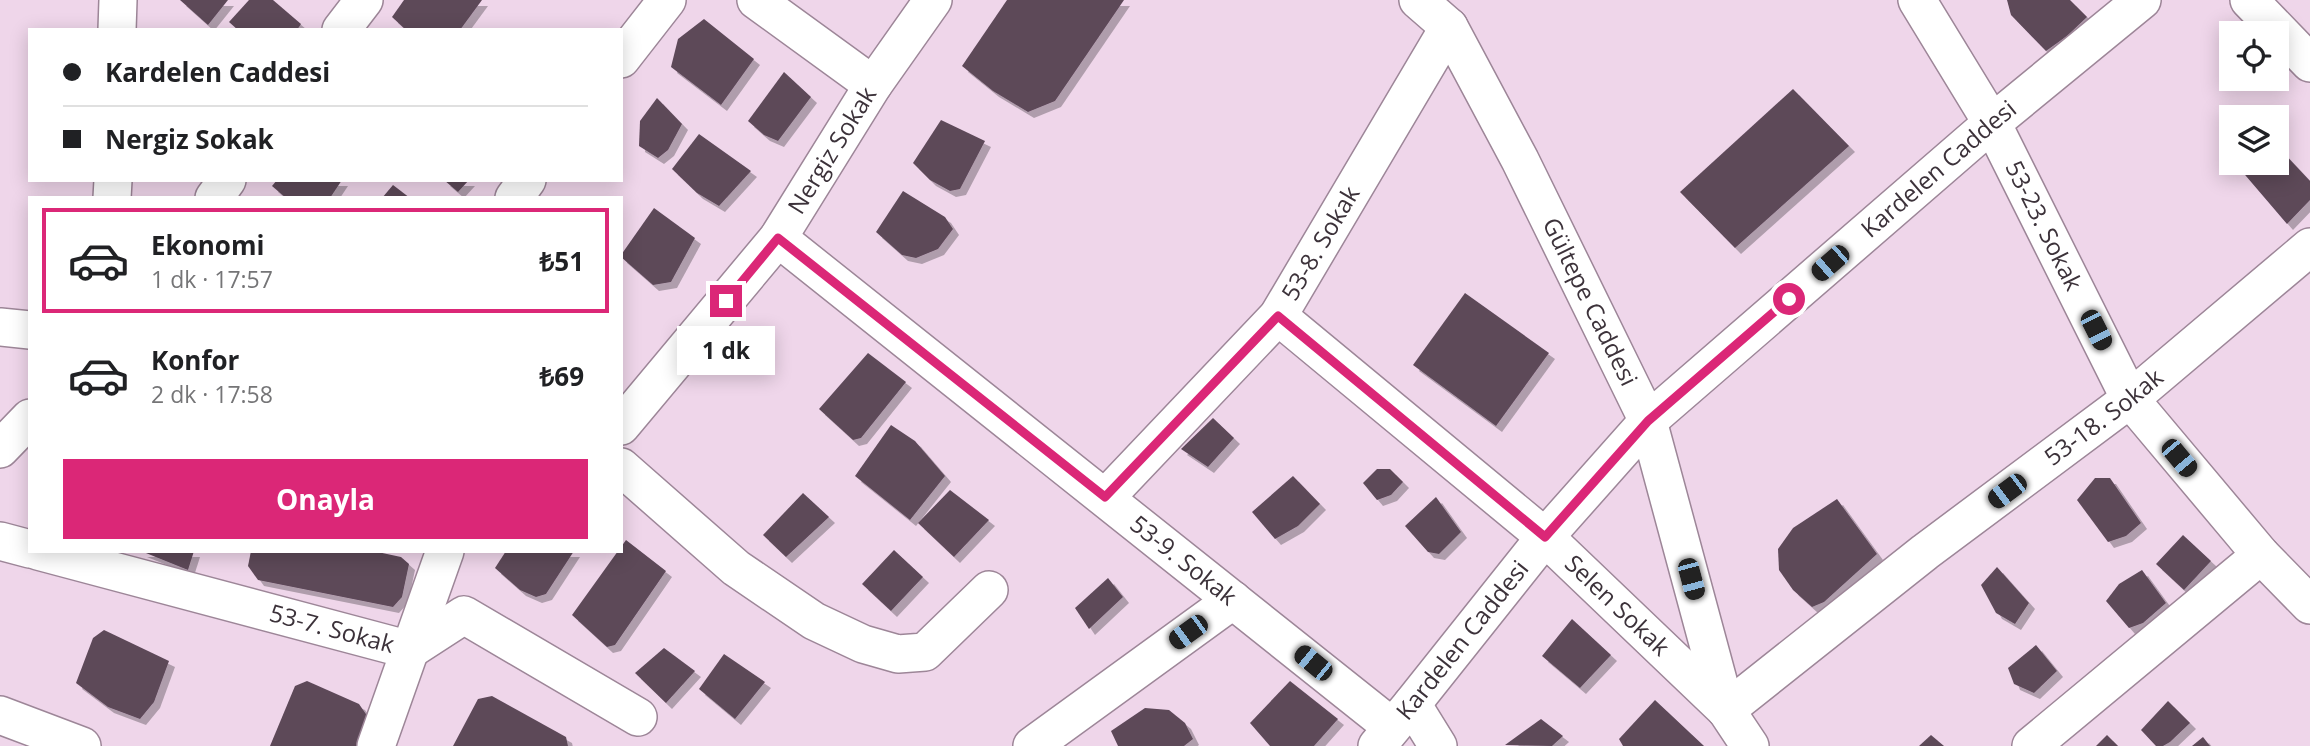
<!DOCTYPE html>
<html lang="tr">
<head>
<meta charset="utf-8">
<style>
  :root { --surface:#fff; --page:#f6f6f6; --text:#202124; --muted:#757577; --line:#e0e0e0; --accent:#db2777 }
  body { margin:0; font-family:"Open Sans",sans-serif; background:var(--page); color:var(--text); height:100vh; display:flex; flex-direction:column; font-size:26px; white-space:nowrap }
  * { box-sizing:border-box; margin:0 }
  p { font-size:23px; color:var(--muted) }
  .icon { flex:none; width:38px; height:38px; fill:none; stroke:currentColor; stroke-width:2; stroke-linecap:round; stroke-linejoin:round }
  .map { position:relative; flex:1; overflow:hidden }
  .panel { position:absolute; left:28px; top:196px; width:595px; height:357px; display:flex; flex-direction:column; background:var(--surface); border-radius:0px; box-shadow:0 4px 18px #0003 }
  .panel>* { flex:none }
  .hud { position:absolute; left:28px; top:28px; width:595px; height:154px; border-radius:0px; box-shadow:0 4px 18px #0003; display:grid; align-content:center; height:154px; padding:0 35px; background:var(--surface) }
  .tools { position:absolute; left:2219px; top:21px; display:grid; gap:14px }
  .tools a { display:grid; place-items:center; width:70px; height:70px; border-radius:0px; background:var(--surface); box-shadow:0 4px 18px #0003; font-size:35px }
  .end { position:absolute; width:32px; height:32px; margin:-16px; border:9px solid #db2777; background:#fff; box-shadow:0 0 0 4px #fff }
  .from { border-radius:50% }
  .bubble { position:absolute; height:49px; border-radius:0px; background:var(--surface); box-shadow:0 4px 18px #0003; font-size:23px; font-weight:700; line-height:49px; text-align:center }
  .car { position:absolute; width:21px; height:42px; margin:-21px -10px; border-radius:9px; box-shadow:0 0 5px 2px #0007; background:linear-gradient(#222 24%,#8ab4d8 0 40%,#222 0 76%,#8ab4d8 0 86%,#222 0) }
  .hud b { display:flex; align-items:center; gap:24px; height:66px; font-size:26px }
  .hud b+b { border-top:2px solid var(--line) }
  .hud i { width:18px; height:18px; background:var(--text) }
  ul { padding:12px 0 0; list-style:none }
  li { display:flex; align-items:center; gap:21px; height:105px; margin:0 14px 10px; padding:0 21px; border:4px solid transparent; border-radius:0px }
  li div { flex:1 }
  li b { display:block; font-size:26px }
  li em { font-style:normal; font-weight:700 }
  li.current { border-color:var(--accent) }
  li>.icon { width:63px; height:63px; stroke-width:1.5 }
  .action { display:flex; gap:14px; margin-top:auto; padding:14px 35px }
  .action a { flex:1; height:80px; border-radius:0px; background:var(--accent); color:#fff; font-size:28px; font-weight:700; line-height:80px; text-align:center }
  .map>svg:first-child { display:block }
  .building { fill:#5d4859; filter:url(#shadow) }
  .lines { fill:none; stroke-linecap:round; stroke-linejoin:round }
  .street-casing { stroke:#9d8698; stroke-width:40 }
  .street { stroke:#fff; stroke-width:37 }
  .route { stroke:#db2777; stroke-width:9 }
  .labels { text-anchor:middle; stroke-width:7; stroke-linejoin:round; paint-order:stroke }
  .street-label { font-size:24px; fill:#3c323a; stroke:#fce3f7 }
</style>
</head>
<body>
<div class="map">
<svg width="2310" height="746" viewBox="0 0 2310 746">
  <defs>
    <filter id="shadow"><feDropShadow dx="6" dy="6" stdDeviation="0" flood-color="#0004"/></filter>
  </defs>
  <rect width="100%" height="100%" fill="#efd6ea"/>
  <g class="building">
    <path d="M 180,0 L 228,0 L 208,25 Z"/>
    <path d="M 249,0 L 273,0 L 301,24 L 297,30 L 238,30 L 229,22 Z"/>
    <path d="M 404,0 L 482,0 L 460,30 L 406,30 L 392,17 Z"/>
    <path d="M 1007,0 L 1124,0 L 1055,101 L 1028,112 L 993,91 L 962,66 Z"/>
    <path d="M 2007,0 L 2070,0 L 2087,17 L 2067,36 L 2046,51 L 2011,15 Z"/>
    <path d="M 704,19 L 754,59 L 721,105 L 671,67 L 678,39 Z"/>
    <path d="M 784,72 L 811,97 L 778,141 L 764,135 L 748,121 Z"/>
    <path d="M 1793,89 L 1849,146 L 1735,248 L 1680,192 Z"/>
    <path d="M 657,98 L 682,124 L 668,150 L 658,158 L 639,146 L 640,121 Z"/>
    <path d="M 941,120 L 985,141 L 960,189 L 950,191 L 930,180 L 913,163 Z"/>
    <path d="M 699,134 L 751,171 L 719,206 L 697,193 L 672,169 Z"/>
    <path d="M 2277,146 L 2310,181 L 2310,200 L 2287,224 L 2240,169 L 2246,163 L 2277,163 Z"/>
    <path d="M 277,180 L 342,180 L 330,198 L 286,198 L 272,186 Z"/>
    <path d="M 444,180 L 469,180 L 458,192 Z"/>
    <path d="M 393,185 L 410,198 L 382,198 Z"/>
    <path d="M 903,191 L 945,217 L 953,229 L 938,249 L 916,258 L 902,255 L 876,232 Z"/>
    <path d="M 654,208 L 695,238 L 671,282 L 653,285 L 621,257 L 621,255 Z"/>
    <path d="M 1465,293 L 1549,353 L 1496,426 L 1413,365 Z"/>
    <path d="M 868,353 L 906,382 L 861,438 L 853,440 L 819,409 Z"/>
    <path d="M 1213,418 L 1234,438 L 1208,467 L 1181,449 Z"/>
    <path d="M 891,425 L 915,441 L 945,476 L 910,520 L 855,476 Z"/>
    <path d="M 1377,469 L 1390,469 L 1403,482 L 1391,495 L 1377,500 L 1363,483 Z"/>
    <path d="M 1293,476 L 1320,504 L 1298,526 L 1275,539 L 1252,512 Z"/>
    <path d="M 2095,478 L 2110,478 L 2141,523 L 2126,536 L 2108,542 L 2077,500 Z"/>
    <path d="M 950,490 L 989,520 L 954,557 L 918,523 Z"/>
    <path d="M 803,493 L 829,517 L 786,557 L 763,535 Z"/>
    <path d="M 1436,497 L 1461,532 L 1439,554 L 1428,552 L 1405,526 Z"/>
    <path d="M 1837,499 L 1877,554 L 1824,602 L 1812,607 L 1793,590 L 1779,570 L 1778,549 L 1793,528 Z"/>
    <path d="M 2183,535 L 2211,561 L 2184,590 L 2156,564 Z"/>
    <path d="M 626,540 L 666,571 L 615,645 L 607,647 L 572,615 L 618,551 L 621,551 L 621,547 Z"/>
    <path d="M 894,550 L 923,577 L 891,611 L 862,584 Z"/>
    <path d="M 141,551 L 194,551 L 188,570 Z"/>
    <path d="M 251,551 L 373,551 L 401,557 L 409,564 L 402,597 L 393,607 L 258,580 L 248,566 Z"/>
    <path d="M 506,551 L 574,551 L 546,594 L 536,597 L 520,590 L 495,568 Z"/>
    <path d="M 1997,567 L 2029,603 L 2015,624 L 1996,613 L 1981,585 Z"/>
    <path d="M 2142,570 L 2166,603 L 2143,623 L 2129,628 L 2106,601 L 2119,584 Z"/>
    <path d="M 1108,578 L 1123,597 L 1089,629 L 1075,608 Z"/>
    <path d="M 1572,619 L 1611,655 L 1580,688 L 1542,656 Z"/>
    <path d="M 104,630 L 169,661 L 154,702 L 140,719 L 108,707 L 76,683 L 93,638 Z"/>
    <path d="M 2036,645 L 2057,671 L 2034,693 L 2014,684 L 2008,668 Z"/>
    <path d="M 664,648 L 695,671 L 666,703 L 635,673 Z"/>
    <path d="M 724,654 L 765,682 L 735,719 L 699,689 Z"/>
    <path d="M 307,681 L 359,704 L 368,717 L 356,746 L 270,746 L 295,686 Z"/>
    <path d="M 1290,681 L 1338,719 L 1314,746 L 1270,746 L 1250,723 Z"/>
    <path d="M 492,696 L 566,737 L 568,746 L 453,746 L 478,699 Z"/>
    <path d="M 1655,700 L 1704,746 L 1623,746 L 1619,739 Z"/>
    <path d="M 2168,701 L 2190,723 L 2170,742 L 2163,746 L 2156,746 L 2141,730 Z"/>
    <path d="M 1145,708 L 1169,710 L 1185,723 L 1193,739 L 1184,746 L 1118,746 L 1111,731 Z"/>
    <path d="M 1541,719 L 1563,736 L 1552,746 L 1505,745 Z"/>
    <path d="M 1931,735 L 1944,746 L 1919,746 Z"/>
    <path d="M 2107,735 L 2118,746 L 2096,746 Z"/>
    <path d="M 2203,737 L 2210,746 L 2192,746 Z"/>
  </g>
  <g class="lines">
    <g class="street-casing">
      <g id="street">
        <path d="M 756,0 L 873,85"/>
        <path id="s1" d="M 1418,0 L 1449,27 L 1520,160 L 1648,421 L 1726,710 L 1750,746"/>
        <path id="s2" d="M 1917,0 L 1992,123 L 2130,399 L 2261,555 L 2310,605"/>
        <path d="M 2249,0 L 2310,63"/>
        <path d="M 117,30 L 118,0"/>
        <path d="M 341,30 L 364,0"/>
        <path d="M 621,59 L 667,0"/>
        <path d="M 112,198 L 113,180"/>
        <path d="M 214,198 L 227,180"/>
        <path d="M 514,198 L 527,180"/>
        <path id="s3" d="M 778,238 L 1392,727"/>
        <path id="s4" d="M 1278,316 L 1545,537 L 1725,709"/>
        <path d="M 0,327 L 30,330"/>
        <path id="s5" d="M 621,426 L 778,238 L 873,85 L 933,0"/>
        <path d="M 0,449 L 30,418"/>
        <path d="M 621,467 L 736,568 L 814,621 L 863,644 L 898,654 L 925,652 L 989,590"/>
        <path id="s6" d="M 1106,497 L 1278,316 L 1449,27"/>
        <path d="M 0,541 L 30,549"/>
        <path id="s7" d="M 38,551 L 410,650 L 464,615 L 638,717"/>
        <path d="M 1412,704 L 1438,746"/>
        <path id="s8" d="M 1726,710 L 1925,552 L 2130,399 L 2310,247"/>
        <path d="M 0,715 L 82,746"/>
        <path d="M 376,746 L 445,551"/>
        <path d="M 1032,746 L 1233,600"/>
        <path id="s9" d="M 1377,746 L 1412,704 L 1545,537 L 1648,421 L 1992,123 L 2142,0"/>
        <path d="M 2031,746 L 2261,555"/>
      </g>
    </g>
    <use href="#street" class="street"/>
  </g>
  <g class="lines">
    <path class="route" d="M 726,301 L 778,238 L 1105,497 L 1278,316 L 1545,537 L 1648,421 L 1789,299"/>
  </g>
  <g class="labels">
    <g class="street-label">
      <text dy="8" stroke="none"><textPath href="#s5" startOffset="348">Nergiz Sokak</textPath></text>
      <text dy="8" stroke="none"><textPath href="#s9" startOffset="808">Kardelen Caddesi</textPath></text>
      <text dy="8" stroke="none"><textPath href="#s2" startOffset="259">53-23. Sokak</textPath></text>
      <text dy="8" stroke="none"><textPath href="#s6" startOffset="334">53-8. Sokak</textPath></text>
      <text dy="8" stroke="none"><textPath href="#s1" startOffset="350">Gültepe Caddesi</textPath></text>
      <text dy="8" stroke="none"><textPath href="#s8" startOffset="478">53-18. Sokak</textPath></text>
      <text dy="8" stroke="none"><textPath href="#s3" startOffset="518">53-9. Sokak</textPath></text>
      <text dy="8" stroke="none"><textPath href="#s4" startOffset="446">Selen Sokak</textPath></text>
      <text dy="8" stroke="none"><textPath href="#s7" startOffset="304">53-7. Sokak</textPath></text>
      <text dy="8" stroke="none"><textPath href="#s9" startOffset="136">Kardelen Caddesi</textPath></text>
    </g>
  </g>
</svg>
<div class="tools">
<a><svg class="icon" aria-label="locate" viewBox="0 0 24 24"><circle cx="12" cy="12" r="6"/><path d="M12 2v4M12 18v4M2 12h4M18 12h4"/></svg></a>
<a><svg class="icon" aria-label="layers" viewBox="0 0 24 24"><path d="M12 4l9 5-9 5-9-5zM3 14l9 5 9-5"/></svg></a>
</div>
<i class="end from" style="left:1789px;top:299px"></i>
<i class="end" style="left:726px;top:301px"></i>
<div class="bubble" style="left:677px;top:326px;width:98px">1 dk</div>
<i class="car" style="left:1830px;top:263px;rotate:229deg"></i>
<i class="car" style="left:2096px;top:330px;rotate:153deg"></i>
<i class="car" style="left:2179px;top:458px;rotate:140deg"></i>
<i class="car" style="left:2007px;top:491px;rotate:233deg"></i>
<i class="car" style="left:1691px;top:579px;rotate:165deg"></i>
<i class="car" style="left:1188px;top:632px;rotate:234deg"></i>
<i class="car" style="left:1313px;top:663px;rotate:309deg"></i>
<div class="hud">
<b><i class="from"></i>Kardelen Caddesi</b>
<b><i></i>Nergiz Sokak</b>
</div>
<section class="panel">
<ul>
<li class="current"><svg class="icon" aria-label="car" viewBox="0 0 24 24"><path d="M5 17H2v-5l4-1 3-4h7l3 4 3 1v5h-3M9 17h6M6 11h13"/><circle cx="7" cy="17" r="2"/><circle cx="17" cy="17" r="2"/></svg><div><b>Ekonomi</b><p>1 dk · 17:57</p></div><em>₺51</em></li>
<li><svg class="icon" aria-label="car" viewBox="0 0 24 24"><path d="M5 17H2v-5l4-1 3-4h7l3 4 3 1v5h-3M9 17h6M6 11h13"/><circle cx="7" cy="17" r="2"/><circle cx="17" cy="17" r="2"/></svg><div><b>Konfor</b><p>2 dk · 17:58</p></div><em>₺69</em></li>
</ul>
<div class="action"><a>Onayla</a></div>
</section>
</div>
</body>
</html>
